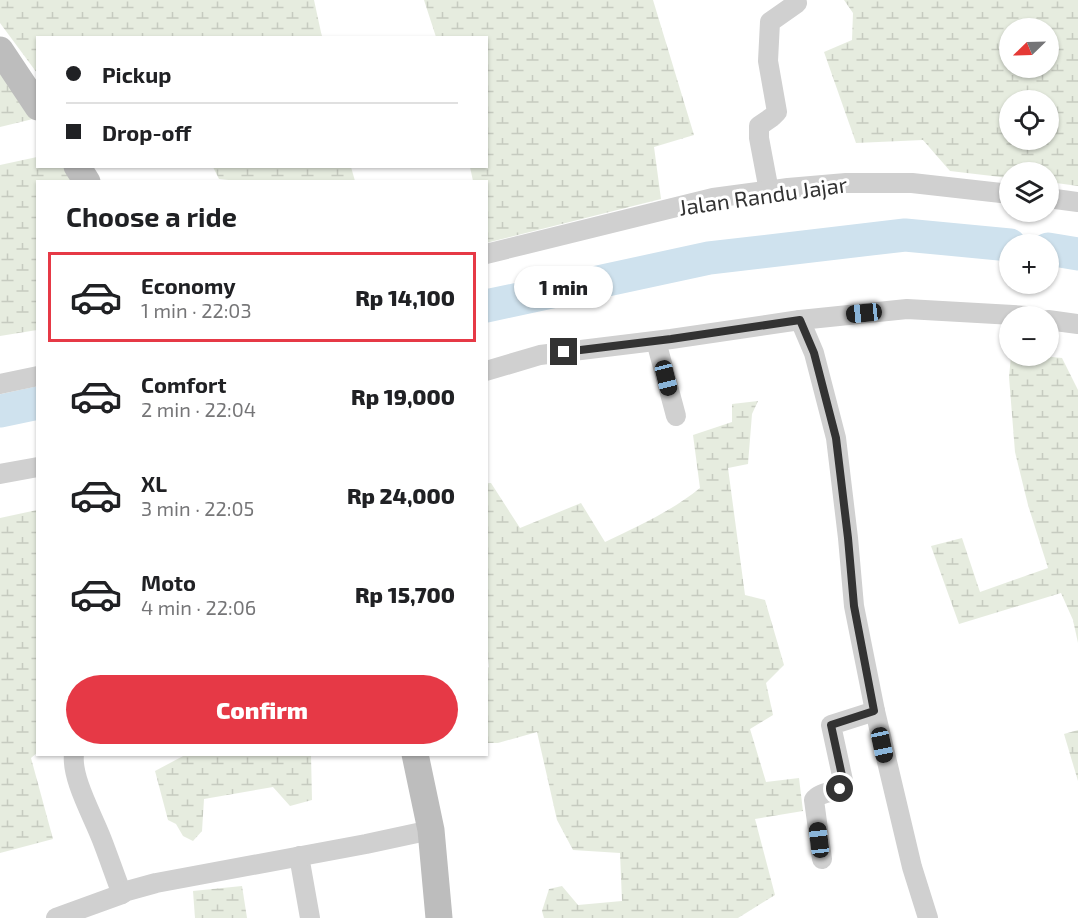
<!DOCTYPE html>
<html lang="en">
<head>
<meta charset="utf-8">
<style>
  :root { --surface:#fff; --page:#f6f6f6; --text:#202124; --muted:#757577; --line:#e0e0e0; --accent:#e63946 }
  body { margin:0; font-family:"Exo 2",sans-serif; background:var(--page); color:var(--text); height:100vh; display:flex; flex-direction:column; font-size:22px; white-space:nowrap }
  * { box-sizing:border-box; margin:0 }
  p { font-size:20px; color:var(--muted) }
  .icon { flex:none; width:33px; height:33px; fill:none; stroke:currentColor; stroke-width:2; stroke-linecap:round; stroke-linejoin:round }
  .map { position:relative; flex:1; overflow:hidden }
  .panel { position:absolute; left:36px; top:180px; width:452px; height:576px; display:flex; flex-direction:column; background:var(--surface); border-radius:0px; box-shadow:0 2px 4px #0004 }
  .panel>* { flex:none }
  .hud { position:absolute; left:36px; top:36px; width:452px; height:132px; border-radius:0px; box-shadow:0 2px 4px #0004; display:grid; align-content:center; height:132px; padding:0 30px; background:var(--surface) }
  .needle { width:39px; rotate:247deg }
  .tools { position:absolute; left:999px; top:18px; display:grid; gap:12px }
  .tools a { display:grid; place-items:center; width:60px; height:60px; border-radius:50%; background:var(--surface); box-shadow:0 2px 4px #0004; font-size:30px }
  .end { position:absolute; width:27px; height:27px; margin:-14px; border:8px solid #333; background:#fff; box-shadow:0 0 0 3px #fff }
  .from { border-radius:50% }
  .bubble { position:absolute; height:42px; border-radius:21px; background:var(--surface); box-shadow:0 2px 4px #0004; font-size:20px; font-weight:800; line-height:42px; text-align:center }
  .car { position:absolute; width:18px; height:36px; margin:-18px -9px; border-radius:8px; box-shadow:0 0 4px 2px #0007; background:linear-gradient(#222 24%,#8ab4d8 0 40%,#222 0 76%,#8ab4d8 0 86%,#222 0) }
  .hud b { display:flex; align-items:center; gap:21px; height:57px; font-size:22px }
  .hud b+b { border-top:2px solid var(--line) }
  .hud i { width:15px; height:15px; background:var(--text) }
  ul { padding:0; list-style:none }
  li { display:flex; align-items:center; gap:18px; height:90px; margin:0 12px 9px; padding:0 18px; border:3px solid transparent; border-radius:0px }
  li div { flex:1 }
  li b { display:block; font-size:22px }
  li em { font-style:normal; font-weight:800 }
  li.current { border-color:var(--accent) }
  li>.icon { width:54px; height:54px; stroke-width:1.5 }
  h2 { padding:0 30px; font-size:27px; line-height:72px }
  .cta { display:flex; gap:12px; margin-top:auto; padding:12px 30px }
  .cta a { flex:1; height:69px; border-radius:36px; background:var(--accent); color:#fff; font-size:24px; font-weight:800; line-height:69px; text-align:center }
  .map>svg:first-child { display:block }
  .wetland { fill:url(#wetland-marsh); fill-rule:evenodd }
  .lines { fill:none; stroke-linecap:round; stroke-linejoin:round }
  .river { stroke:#cfe2ee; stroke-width:33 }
  .street { stroke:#d0d0d0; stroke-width:20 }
  .secondary { stroke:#bdbdbd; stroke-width:27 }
  .route { stroke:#333; stroke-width:8 }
  .labels { text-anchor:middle; stroke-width:6; stroke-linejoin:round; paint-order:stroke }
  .street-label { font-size:22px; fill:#333; stroke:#fff }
</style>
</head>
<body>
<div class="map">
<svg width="1078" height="918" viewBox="0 0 1078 918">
  <defs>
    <pattern id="wetland-marsh" width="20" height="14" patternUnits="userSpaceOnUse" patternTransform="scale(1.5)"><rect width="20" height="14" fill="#e6ecdf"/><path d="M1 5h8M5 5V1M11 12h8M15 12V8" fill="none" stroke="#c6cbc0"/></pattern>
  </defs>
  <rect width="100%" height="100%" fill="#fff"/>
  <g class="wetland">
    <path d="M 0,0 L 314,0 L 322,37 L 38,38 L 37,73 L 0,23 Z"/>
    <path d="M 424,0 L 653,0 L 694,135 L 654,147 L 661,199 L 486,243 L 486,182 L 473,181 L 470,167 L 486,166 L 486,38 L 436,37 Z"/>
    <path d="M 844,0 L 1078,0 L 1078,186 L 1049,182 L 1048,172 L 1010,172 L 1009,178 L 950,171 L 923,140 L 856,143 L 824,52 L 852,40 L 853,13 ZM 1048,28 L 1048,68 L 1010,68 L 1010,28 ZM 1048,100 L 1048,140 L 1010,140 L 1010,100 Z"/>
    <path d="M 0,64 L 37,118 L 0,127 Z"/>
    <path d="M 37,157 L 38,166 L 68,167 L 78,181 L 38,182 L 37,330 L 0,336 L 0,165 Z"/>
    <path d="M 213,167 L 351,167 L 355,181 L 238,181 L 219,179 Z"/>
    <path d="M 1011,356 L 1042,356 L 1062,358 L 1078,390 L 1078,643 L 1073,620 L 1061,593 L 959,624 L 931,546 L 962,538 L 980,592 L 1048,568 L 1028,505 L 1015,452 L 1009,377 Z"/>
    <path d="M 758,401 L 752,414 L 748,464 L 728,468 L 745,595 L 765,600 L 784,665 L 766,683 L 773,715 L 750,729 L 766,782 L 799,778 L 803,811 L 755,819 L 775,895 L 738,918 L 544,918 L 542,911 L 549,889 L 562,886 L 578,905 L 622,901 L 620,853 L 573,850 L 557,820 L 537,732 L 498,743 L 486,743 L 486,669 L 489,667 L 486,641 L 486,483 L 491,483 L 520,528 L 581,503 L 605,542 C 638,526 672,511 700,488 L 693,435 L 732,422 L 732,404 Z"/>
    <path d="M 37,510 L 38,752 L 31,758 L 53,839 L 0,853 L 0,518 Z"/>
    <path d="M 1078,730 L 1078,781 L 1064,734 Z"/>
    <path d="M 185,755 L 311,755 L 312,800 L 290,806 L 273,787 L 204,799 L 202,831 L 193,841 L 183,836 L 176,824 L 168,820 L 155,771 Z"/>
    <path d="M 242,886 L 247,918 L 195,918 L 193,891 Z"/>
  </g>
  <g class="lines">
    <g class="river">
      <path d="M 1048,249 L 1078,254"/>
      <path d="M 486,306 L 709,258 L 905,235 L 1010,245"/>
      <path d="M 0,411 L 38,403"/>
    </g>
    <g class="street">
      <path d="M 769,191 L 759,138 L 759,126 L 772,117 L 777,112 L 768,61 L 770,22 L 797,3"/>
      <path d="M 1048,198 L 1078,202"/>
      <path d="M 486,254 L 713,198 L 788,188 L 846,183 L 912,183 L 1010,194"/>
      <path d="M 800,320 L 814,353 L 836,438 L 848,538 L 854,606 L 875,711 L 912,867 L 928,918"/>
      <path d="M 1048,320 L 1078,324"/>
      <path d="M 656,341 L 676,416"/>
      <path d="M 486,371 L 540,355 L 671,339 L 800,320 L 907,309 L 1013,315 L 1026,316"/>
      <path d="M 0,384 L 38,376"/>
      <path d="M 0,474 L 38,467"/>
      <path d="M 74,754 C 71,778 93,816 102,840 C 109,858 115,876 122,894"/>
      <path d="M 299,856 L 310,918"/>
      <path d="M 822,859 L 814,800 C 821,790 838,794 844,785 L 831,725 L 875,711"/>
      <path d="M 56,918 L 122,894 L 127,891 L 156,883 L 366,844 L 431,830"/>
    </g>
    <g class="secondary">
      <path d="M 0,50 L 38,107"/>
      <path d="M 77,166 L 87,182"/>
      <path d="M 415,754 L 431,830 L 439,918"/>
    </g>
  </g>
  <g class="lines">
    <path class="route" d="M 564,352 L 671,339 L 800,320 L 814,353 L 836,438 L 848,538 L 854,606 L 874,711 L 831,725 L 844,785 L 840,789"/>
  </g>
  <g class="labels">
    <g class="street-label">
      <text transform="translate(763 196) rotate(-8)" y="8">Jalan Randu Jajar</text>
    </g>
  </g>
</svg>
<div class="tools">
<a><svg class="needle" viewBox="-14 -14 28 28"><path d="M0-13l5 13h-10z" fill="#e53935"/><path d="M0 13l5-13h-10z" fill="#757577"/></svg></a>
<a><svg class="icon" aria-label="locate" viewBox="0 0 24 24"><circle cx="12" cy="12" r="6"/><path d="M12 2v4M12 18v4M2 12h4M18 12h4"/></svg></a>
<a><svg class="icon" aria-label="layers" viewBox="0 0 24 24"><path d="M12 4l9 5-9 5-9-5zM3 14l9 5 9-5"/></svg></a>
<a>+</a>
<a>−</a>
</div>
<i class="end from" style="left:840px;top:789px"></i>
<i class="end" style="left:564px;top:352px"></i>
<div class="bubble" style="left:514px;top:266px;width:99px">1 min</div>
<i class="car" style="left:864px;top:313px;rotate:264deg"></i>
<i class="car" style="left:666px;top:378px;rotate:166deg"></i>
<i class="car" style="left:882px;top:745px;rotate:168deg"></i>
<i class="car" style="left:819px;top:840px;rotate:353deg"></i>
<div class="hud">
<b><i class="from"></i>Pickup</b>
<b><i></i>Drop-off</b>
</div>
<section class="panel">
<h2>Choose a ride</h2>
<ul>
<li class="current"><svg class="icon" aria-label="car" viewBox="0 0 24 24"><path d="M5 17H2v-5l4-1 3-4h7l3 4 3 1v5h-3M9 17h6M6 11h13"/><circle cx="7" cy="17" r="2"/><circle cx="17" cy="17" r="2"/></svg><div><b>Economy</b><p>1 min · 22:03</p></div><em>Rp 14,100</em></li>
<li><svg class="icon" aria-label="car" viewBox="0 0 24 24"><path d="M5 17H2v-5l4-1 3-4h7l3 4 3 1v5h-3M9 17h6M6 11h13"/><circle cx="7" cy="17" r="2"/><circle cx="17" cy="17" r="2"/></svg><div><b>Comfort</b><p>2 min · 22:04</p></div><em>Rp 19,000</em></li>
<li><svg class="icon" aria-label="car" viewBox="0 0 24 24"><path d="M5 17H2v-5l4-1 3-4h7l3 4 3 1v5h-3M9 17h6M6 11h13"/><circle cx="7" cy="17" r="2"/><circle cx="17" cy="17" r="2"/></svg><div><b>XL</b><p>3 min · 22:05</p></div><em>Rp 24,000</em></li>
<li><svg class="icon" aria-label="car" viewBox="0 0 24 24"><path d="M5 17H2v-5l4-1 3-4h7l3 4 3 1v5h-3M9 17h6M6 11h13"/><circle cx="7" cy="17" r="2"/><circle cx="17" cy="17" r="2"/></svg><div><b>Moto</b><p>4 min · 22:06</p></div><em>Rp 15,700</em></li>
</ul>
<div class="cta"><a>Confirm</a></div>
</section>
</div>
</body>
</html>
